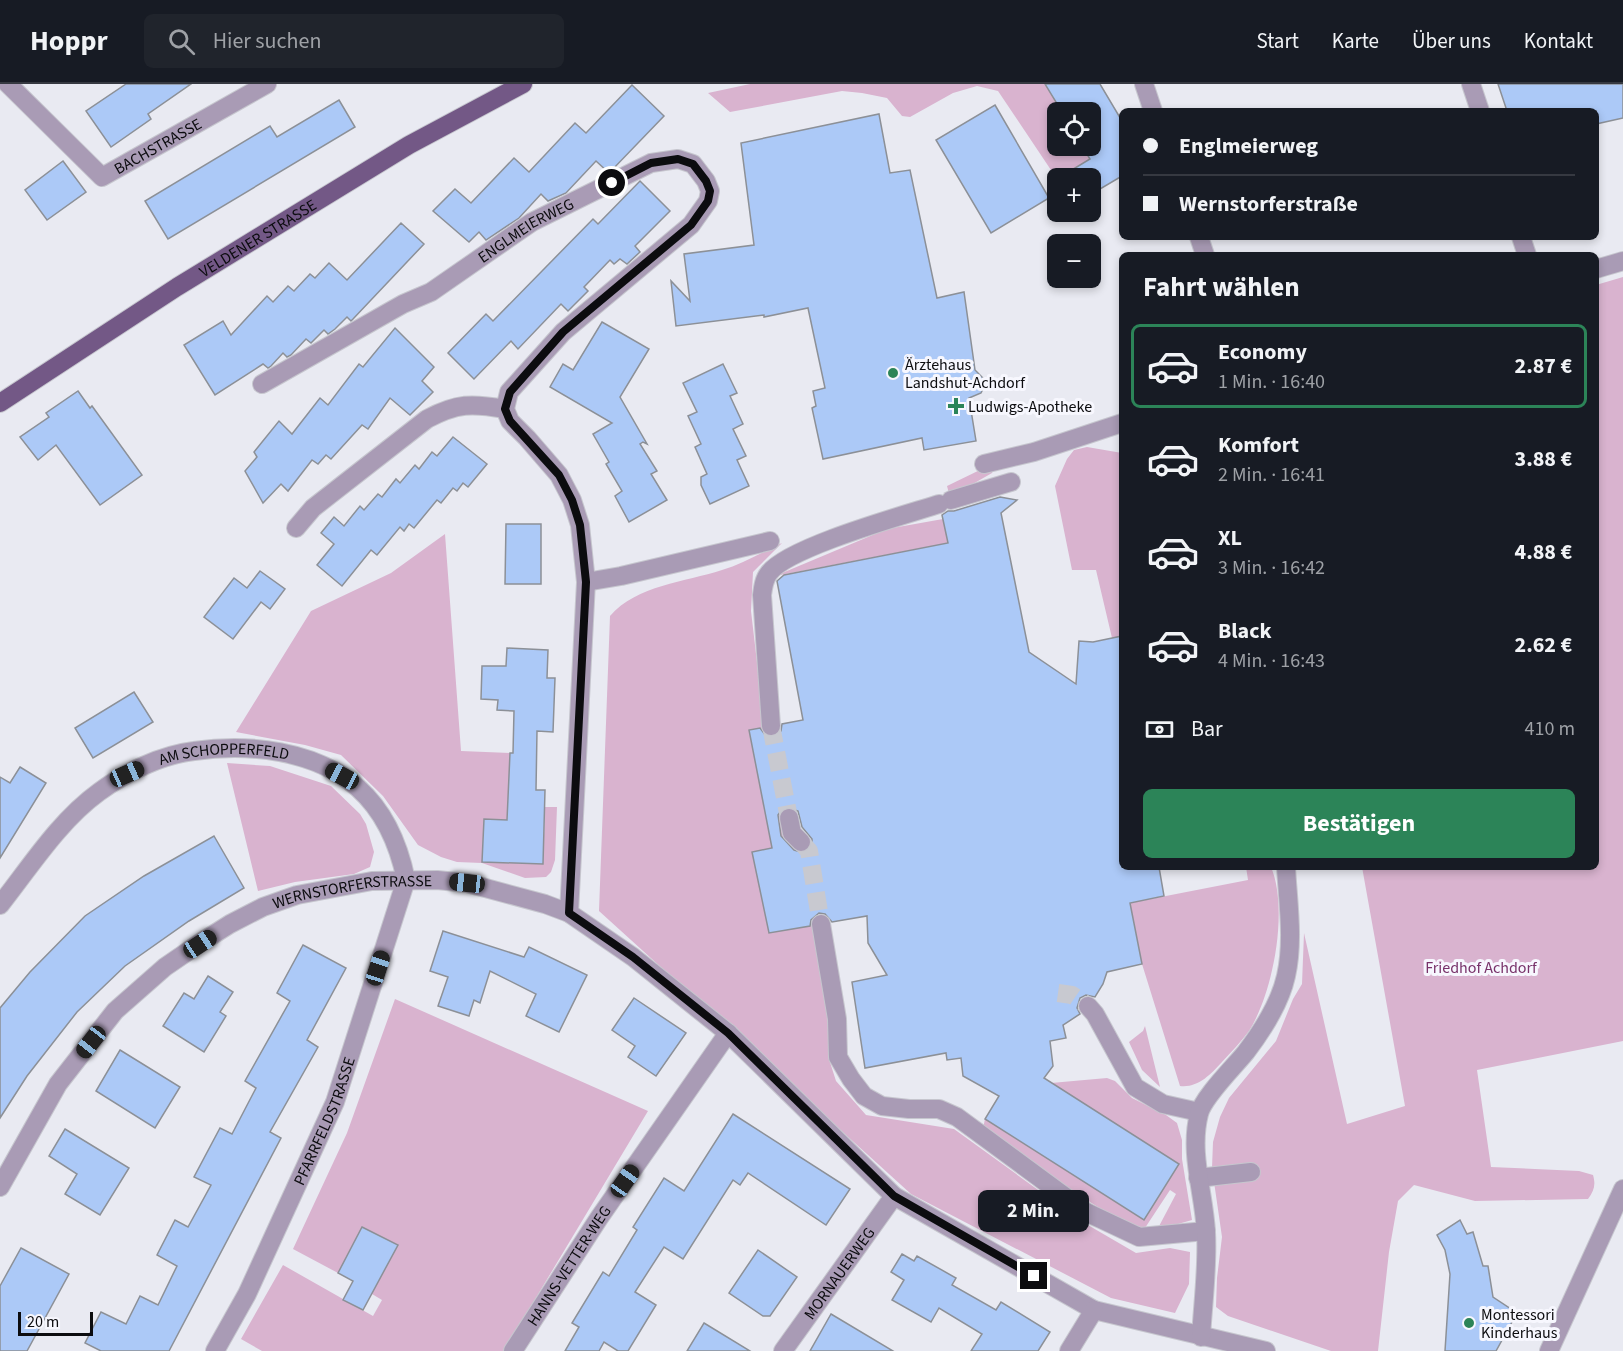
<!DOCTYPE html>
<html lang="de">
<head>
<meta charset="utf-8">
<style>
  :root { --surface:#171b24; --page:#20242c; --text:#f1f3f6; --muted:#9ea1a6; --line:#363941; --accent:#2c8458 }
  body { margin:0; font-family:"Source Sans 3",sans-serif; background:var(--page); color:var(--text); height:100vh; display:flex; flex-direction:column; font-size:22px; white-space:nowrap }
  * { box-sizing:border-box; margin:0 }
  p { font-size:20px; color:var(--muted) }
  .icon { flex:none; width:33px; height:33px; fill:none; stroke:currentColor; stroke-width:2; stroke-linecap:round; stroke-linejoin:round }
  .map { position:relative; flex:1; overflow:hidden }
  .panel { position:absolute; left:1119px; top:168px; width:480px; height:618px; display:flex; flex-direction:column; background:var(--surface); border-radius:9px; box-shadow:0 3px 9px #0003 }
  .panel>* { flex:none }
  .hud { position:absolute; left:1119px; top:24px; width:480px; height:132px; border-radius:9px; box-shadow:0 3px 9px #0003; display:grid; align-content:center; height:132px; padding:0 24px; background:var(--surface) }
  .fabs { position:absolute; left:1047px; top:18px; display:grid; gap:12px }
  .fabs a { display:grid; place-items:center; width:54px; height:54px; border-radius:9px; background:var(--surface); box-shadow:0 3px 9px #0003; font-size:30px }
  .scale { position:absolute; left:18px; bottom:15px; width:75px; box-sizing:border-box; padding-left:6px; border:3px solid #0c0c0f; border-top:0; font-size:16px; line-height:21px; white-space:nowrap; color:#0c0c0f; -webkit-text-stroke:4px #f7f7fe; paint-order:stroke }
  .end { position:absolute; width:27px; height:27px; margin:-14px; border:8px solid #0c0c0f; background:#fff; box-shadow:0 0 0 3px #fff }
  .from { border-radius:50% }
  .bubble { position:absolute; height:42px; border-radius:9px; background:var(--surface); box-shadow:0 3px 9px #0003; font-size:20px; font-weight:700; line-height:42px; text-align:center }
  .car { position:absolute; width:18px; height:36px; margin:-18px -9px; border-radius:8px; box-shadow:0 0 4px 2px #0007; background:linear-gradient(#222 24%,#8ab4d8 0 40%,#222 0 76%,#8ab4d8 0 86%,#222 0) }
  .hud b { display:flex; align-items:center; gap:21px; height:57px; font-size:22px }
  .hud b+b { border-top:2px solid var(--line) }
  .hud i { width:15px; height:15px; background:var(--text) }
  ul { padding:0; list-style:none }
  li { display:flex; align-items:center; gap:18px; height:84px; margin:0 12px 9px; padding:0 12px; border:3px solid transparent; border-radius:9px }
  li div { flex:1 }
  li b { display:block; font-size:22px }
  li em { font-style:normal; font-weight:700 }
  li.active { border-color:var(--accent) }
  li>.icon { width:54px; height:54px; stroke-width:1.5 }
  h2 { padding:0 24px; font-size:27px; line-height:72px }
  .pay { display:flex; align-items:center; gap:15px; height:66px; padding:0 24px; font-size:22px }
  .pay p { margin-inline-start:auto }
  .action { display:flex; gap:12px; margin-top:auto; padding:12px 24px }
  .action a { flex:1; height:69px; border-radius:9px; background:var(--accent); color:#fff; font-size:24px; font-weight:700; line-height:69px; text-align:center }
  header { display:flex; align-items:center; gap:36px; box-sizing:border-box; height:84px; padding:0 30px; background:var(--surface); border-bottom:2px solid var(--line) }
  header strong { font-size:28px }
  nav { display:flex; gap:33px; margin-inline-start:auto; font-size:21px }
  .search { width:420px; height:54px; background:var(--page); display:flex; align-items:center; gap:15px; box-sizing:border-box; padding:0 21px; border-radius:9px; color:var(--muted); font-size:22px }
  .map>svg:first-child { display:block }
  .green { fill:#d9b3cf }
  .building { fill:#acc9f7; stroke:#8c9097; stroke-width:1.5; fill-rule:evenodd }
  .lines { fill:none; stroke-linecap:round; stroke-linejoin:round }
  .minor-tunnel { stroke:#c8c9d0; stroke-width:18; stroke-dasharray:18 9; stroke-linecap:butt }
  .minor-casing { stroke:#c6c6ce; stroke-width:20 }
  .major-casing { stroke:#c6c6ce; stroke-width:20 }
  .minor { stroke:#a99bb5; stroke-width:18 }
  .major { stroke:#735886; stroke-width:18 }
  .route { stroke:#0c0c0f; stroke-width:8 }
  .poi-dot { fill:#2c8458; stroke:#f7f7fe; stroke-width:2 }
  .labels { text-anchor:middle; stroke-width:6; stroke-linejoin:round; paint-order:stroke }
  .street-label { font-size:16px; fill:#0c0c0f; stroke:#f7f7fe }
  .poi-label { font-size:16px; fill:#0c0c0f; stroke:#f7f7fe; text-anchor:start }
  .park-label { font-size:16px; fill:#78326a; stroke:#f7f7fe }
</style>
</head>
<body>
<header>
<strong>Hoppr</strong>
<div class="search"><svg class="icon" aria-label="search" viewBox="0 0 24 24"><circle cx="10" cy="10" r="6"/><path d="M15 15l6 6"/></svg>Hier suchen</div>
<nav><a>Start</a><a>Karte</a><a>Über uns</a><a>Kontakt</a></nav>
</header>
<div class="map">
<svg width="1623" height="1267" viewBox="0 0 1623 1267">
  <rect width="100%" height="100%" fill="#e9eaf2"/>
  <g class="green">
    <path d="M 750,0 L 1045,0 L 1062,28 L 1058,28 L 1058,62 L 1082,62 L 1090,75 L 1057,95 L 998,7 L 977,2 L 953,9 L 910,33 L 902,32 L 887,14 L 862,9 L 842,7 L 730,28 L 708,9 Z"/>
    <path d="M 1623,193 L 1623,957 L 1477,986 L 1491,1083 L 1579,1087 L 1593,1091 C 1596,1101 1594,1107 1588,1115 L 1475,1117 L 1414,1101 L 1398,1117 L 1389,1168 L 1378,1267 L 1331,1267 L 1228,1232 L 1216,1223 L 1217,1194 L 1222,1153 L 1212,1084 L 1213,1058 L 1220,1033 L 1229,1014 L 1276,957 L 1293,915 L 1302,900 L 1304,849 L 1347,1040 L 1405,1022 L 1362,783 L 1596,783 L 1596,201 Z"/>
    <path d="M 1087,363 L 1122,369 L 1122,552 L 1112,554 L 1096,486 L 1072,486 L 1055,402 L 1067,375 L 1074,366 Z"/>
    <path d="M 984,384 L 993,386 L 992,389 L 950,413 L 947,402 Z"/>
    <path d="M 943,435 L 948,459 L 775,492 L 887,445 Z"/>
    <path d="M 445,450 L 461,667 L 510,669 L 507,736 L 484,735 L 482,778 L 543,780 L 545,723 L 557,723 L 555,776 L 551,788 L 546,793 L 525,794 L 482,779 L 457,778 L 441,773 L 418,761 L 383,712 L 341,671 L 305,661 L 236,648 L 311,527 L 391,489 Z"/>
    <path d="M 782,459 L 753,488 L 751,527 L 758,587 L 784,751 L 801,774 L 830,944 L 828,972 L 836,997 L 866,1031 L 954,1045 L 1081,1137 L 1136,1169 L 1170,1164 L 1190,1168 L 1189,1200 L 1175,1229 L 1111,1214 L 911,1110 L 599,827 L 610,532 C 637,501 685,498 722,486 C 742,480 762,468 782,459 Z"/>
    <path d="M 227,679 L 270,682 L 331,702 L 360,730 L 366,740 L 374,768 L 370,783 L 354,790 L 295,798 L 258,807 Z"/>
    <path d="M 1246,783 L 1271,783 C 1289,826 1273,909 1249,947 C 1241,958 1231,968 1222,978 C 1210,991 1198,1004 1180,1002 L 1142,880 L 1130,819 L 1248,796 Z"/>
    <path d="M 395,915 L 648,1027 L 504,1267 L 262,1267 L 241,1255 L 283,1181 L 373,1232 L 382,1216 L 372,1210 L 397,1161 L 362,1143 L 338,1189 L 293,1165 L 347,1049 Z"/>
    <path d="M 1145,942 L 1160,1003 L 1142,986 L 1129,958 L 1143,947 Z"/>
    <path d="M 1107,994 L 1115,997 L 1132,1014 L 1166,1031 L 1177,1039 L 1182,1056 L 1182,1075 L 1192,1136 L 1157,1146 L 1176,1110 L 1170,1106 L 1143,1147 L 1126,1141 L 982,1049 L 985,1035 L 1144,1136 L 1179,1080 L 1051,999 Z"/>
  </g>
  <g class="building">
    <path d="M 126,0 L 191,0 L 148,30 L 151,35 L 111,63 L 86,27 Z"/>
    <path d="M 1045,0 L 1100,0 L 1122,37 L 1122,92 L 1090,111 L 1090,94 L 1058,94 L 1058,96 L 1057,95 L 1090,75 L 1082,62 L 1090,62 L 1090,28 L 1062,28 Z"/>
    <path d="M 1498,0 L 1623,0 L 1623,34 L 1596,40 L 1596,27 L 1507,27 Z"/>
    <path d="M 632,1 L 664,32 L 612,86 L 608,88 L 596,77 L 566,109 L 548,117 L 541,110 L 519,134 L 486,156 L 479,148 L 469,158 L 433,127 L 455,105 L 471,119 L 514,74 L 529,88 L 575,39 L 586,49 Z"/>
    <path d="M 339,16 L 355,43 L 168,155 L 145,117 L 270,42 L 277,53 Z"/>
    <path d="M 995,21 L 1049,114 L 991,149 L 936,56 Z"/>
    <path d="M 879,30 L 890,89 L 910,86 L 937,214 L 964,208 L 975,286 L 984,295 L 985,301 L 981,309 L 969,314 L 976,357 L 924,366 L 922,354 L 823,375 L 812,324 L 816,322 L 813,307 L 825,304 L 808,224 L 764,233 L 764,231 L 676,242 L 671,197 L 690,217 L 684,170 L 754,161 L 741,59 Z"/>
    <path d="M 63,77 L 86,108 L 47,136 L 25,106 Z"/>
    <path d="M 640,97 L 670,127 L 635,162 L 640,168 L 627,180 L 620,175 L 614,180 L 610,176 L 584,203 L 588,207 L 568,227 L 561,220 L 518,265 L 511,257 L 474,295 L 448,269 L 486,230 L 493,237 L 593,135 L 598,140 Z"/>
    <path d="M 401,139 L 424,160 L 353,235 L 351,237 L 347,233 L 335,245 L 328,250 L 324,246 L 311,259 L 306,255 L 291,271 L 287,273 L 283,269 L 271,282 L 268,284 L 263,280 L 215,311 L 184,261 L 223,237 L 231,251 L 267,212 L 273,218 L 288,202 L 294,207 L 310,190 L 315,194 L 329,179 L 347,196 Z"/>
    <path d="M 602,238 L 649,265 L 620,313 L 647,360 L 643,358 L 640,360 L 657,387 L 651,390 L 667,416 L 629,438 L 615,412 L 622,407 L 606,380 L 609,378 L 593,350 L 612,339 L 550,303 L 563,280 L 573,286 Z"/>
    <path d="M 395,244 L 434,283 L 422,297 L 433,308 L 410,331 L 390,314 L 368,345 L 362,341 L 331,375 L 326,371 L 318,380 L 312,376 L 288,407 L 281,400 L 263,419 L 245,387 L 257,373 L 254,368 L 279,337 L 292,350 L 320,314 L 328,321 L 359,280 L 363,283 Z"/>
    <path d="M 723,280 L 737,309 L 730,312 L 743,340 L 733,345 L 746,372 L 737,376 L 749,402 L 710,420 L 701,401 L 701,393 L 707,390 L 695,363 L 701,360 L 688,332 L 697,328 L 683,299 Z"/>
    <path d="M 78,307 L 90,324 L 92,322 L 142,391 L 100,421 L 56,361 L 38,376 L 20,353 L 49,333 L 46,329 Z"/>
    <path d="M 453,353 L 487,380 L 468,403 L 463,399 L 457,407 L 453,404 L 441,419 L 437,416 L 414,444 L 409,440 L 404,447 L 400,443 L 377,471 L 371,466 L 342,502 L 317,481 L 334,460 L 321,449 L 334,433 L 344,442 L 360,422 L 364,426 L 378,410 L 382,413 L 396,395 L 400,399 L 415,381 L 419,385 L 432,368 L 437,372 Z"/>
    <path d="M 1000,413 L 1017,416 L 1001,429 L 1029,568 L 1076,600 L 1079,557 L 1093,558 L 1122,552 L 1122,783 L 1159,783 L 1164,812 L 1130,819 L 1142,880 L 1107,888 L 1103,900 L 1095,913 L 1086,911 L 1080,914 L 1077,924 L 1080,930 L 1063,941 L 1066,954 L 1050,957 L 1053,982 L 1044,994 L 1179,1080 L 1144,1136 L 985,1035 L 999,1012 L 963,992 L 961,974 L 947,976 L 946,969 L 865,984 L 852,898 L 887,891 L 868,859 L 867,832 L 832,838 L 825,830 L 819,829 L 811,836 L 810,842 L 769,849 L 752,768 L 772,764 L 749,646 L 760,644 L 766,652 L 772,653 L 781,647 L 782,640 L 803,636 L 777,497 L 784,491 L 948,459 L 942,431 L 948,427 L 954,427 ZM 787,723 L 798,727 L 802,743 L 812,755 L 812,761 L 804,769 L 794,766 L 781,752 L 778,731 L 782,725 Z"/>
    <path d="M 506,440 L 541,440 L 541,500 L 505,500 Z"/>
    <path d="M 260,487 L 285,505 L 270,525 L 261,518 L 233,555 L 204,533 L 234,494 L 247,504 Z"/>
    <path d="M 507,564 L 548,566 L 547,594 L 555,594 L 553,648 L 537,647 L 536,706 L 545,706 L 543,780 L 482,778 L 484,735 L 507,736 L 510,669 L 513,669 L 514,627 L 497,626 L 498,616 L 481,615 L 482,582 L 506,582 Z"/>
    <path d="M 134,608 L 153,638 L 93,674 L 75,644 Z"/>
    <path d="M 20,683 L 46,699 L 0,774 L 0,693 L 10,699 Z"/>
    <path d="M 214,752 L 244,804 L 189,837 L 125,882 L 77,928 L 27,992 L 0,1034 L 0,924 L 30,888 L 85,832 L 144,792 Z"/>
    <path d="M 443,847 L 524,873 L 529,863 L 587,891 L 559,948 L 526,932 L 536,910 L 490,887 L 480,919 L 474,916 L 469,932 L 438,922 L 448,893 L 430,887 Z"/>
    <path d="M 303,861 L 346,884 L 307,956 L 318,963 L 270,1048 L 281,1054 L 169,1267 L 101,1267 L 85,1259 L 101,1228 L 126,1240 L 140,1212 L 158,1221 L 177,1182 L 157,1171 L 175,1136 L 188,1143 L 211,1101 L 194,1093 L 220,1044 L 232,1050 L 256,1004 L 245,997 L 290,917 L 277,909 Z"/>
    <path d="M 208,892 L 233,908 L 220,928 L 226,932 L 204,968 L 163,942 L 184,909 L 194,915 Z"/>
    <path d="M 634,914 L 686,949 L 656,992 L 628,973 L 635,962 L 612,946 Z"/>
    <path d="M 120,966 L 180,1003 L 155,1044 L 96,1007 Z"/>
    <path d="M 733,1030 L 850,1105 L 826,1141 L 748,1089 L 740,1101 L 733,1096 L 683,1175 L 664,1163 L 635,1208 L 656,1221 L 628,1267 L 618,1267 L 604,1258 L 599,1267 L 565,1267 L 579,1243 L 572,1239 L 603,1188 L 609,1192 L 637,1146 L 633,1143 L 664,1094 L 684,1107 Z"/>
    <path d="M 65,1045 L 129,1084 L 100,1131 L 65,1110 L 77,1090 L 49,1072 Z"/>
    <path d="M 1460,1136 L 1467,1150 L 1473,1148 L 1483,1182 L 1488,1182 L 1493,1213 L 1517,1229 L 1496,1267 L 1445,1267 L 1450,1190 L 1445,1166 L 1437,1151 Z"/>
    <path d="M 362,1143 L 398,1161 L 363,1226 L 343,1216 L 353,1197 L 338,1189 Z"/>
    <path d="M 21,1164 L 69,1190 L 27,1267 L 0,1267 L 0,1202 Z"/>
    <path d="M 758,1166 L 797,1193 L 770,1232 L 763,1232 L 729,1209 Z"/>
    <path d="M 902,1170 L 914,1177 L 917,1172 L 956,1194 L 952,1201 L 996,1226 L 1001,1218 L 1050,1248 L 1038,1267 L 971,1267 L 982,1250 L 939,1224 L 931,1238 L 892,1216 L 904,1196 L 891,1188 Z"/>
    <path d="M 831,1230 L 893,1267 L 810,1267 Z"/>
    <path d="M 704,1239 L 750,1267 L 687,1267 Z"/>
  </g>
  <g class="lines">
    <g class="minor-tunnel">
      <path d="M 771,642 L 789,734"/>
      <path d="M 801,758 L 809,767 L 821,840"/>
      <path d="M 1058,909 L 1072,911 L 1088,922"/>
    </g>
    <g class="minor-casing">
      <g id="minor">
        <path id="s1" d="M 8,0 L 102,93 L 267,0"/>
        <path d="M 1144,0 L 1153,27"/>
        <path d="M 1471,0 L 1480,27"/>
        <path d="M 1199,153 L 1205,171"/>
        <path d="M 1521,153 L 1527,171"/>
        <path d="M 1596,185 L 1623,177"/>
        <path id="s2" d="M 262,300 L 403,220 L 431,208 L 532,138 L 651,79 L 678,75 L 693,80 L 706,97 L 710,107 L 708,117 L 691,141 L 563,248 L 509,308 L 505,325 L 510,337 L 527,354 L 559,391 L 572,416 L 580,441 L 586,498 L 569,829"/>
        <path d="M 984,380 L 1034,368 L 1122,339"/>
        <path d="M 951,416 L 1011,398"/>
        <path d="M 296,444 L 313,424 L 427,335 C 457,319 472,319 505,325"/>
        <path d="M 586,498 L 621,492 L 770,457"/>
        <path d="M 771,642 L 762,511 C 763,503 764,495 769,489 C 788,463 905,431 939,420"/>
        <path d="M 789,734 L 792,749 L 801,758"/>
        <path id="s3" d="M 0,821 C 30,783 59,737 99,708 C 126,688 161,671 194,667 C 248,659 316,666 358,704 C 385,728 399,762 406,796"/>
        <path d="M 821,840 L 837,935 L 838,973 L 851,995 L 864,1012 L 882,1022 L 909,1025 L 939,1025 L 957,1033 L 1086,1128 L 1139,1153 L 1206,1147"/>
        <path d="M 1088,922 L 1095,930 L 1135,1003 L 1163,1020 L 1199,1028"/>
        <path d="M 1198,1094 L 1251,1088"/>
        <path id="s4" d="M 0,1103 L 58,1000 L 115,927 L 165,883 L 200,859 L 230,840 L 263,823 L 297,811 L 372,797 L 437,796 L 467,799 L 545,820 L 569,829 L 633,873 L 728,949 L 894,1112 L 1094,1226 L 1266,1267"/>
        <path d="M 1201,1253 C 1203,1218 1208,1182 1206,1148 C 1204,1109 1189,1069 1199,1030 C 1203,1013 1234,983 1246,968 C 1262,947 1280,919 1286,892 C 1294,857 1288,819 1286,783"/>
        <path id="s5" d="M 215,1267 L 247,1210 L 335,1018 L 406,796"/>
        <path id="s6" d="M 513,1267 L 599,1134 L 728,949"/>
        <path id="s7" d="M 783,1267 L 894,1112"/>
        <path d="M 1069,1267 L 1094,1226"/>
        <path d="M 1549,1267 L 1623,1105"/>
      </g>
    </g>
    <g class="major-casing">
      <g id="major">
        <path id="s8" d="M 0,319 L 177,203 L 409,61 L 523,0"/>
      </g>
    </g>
    <use href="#minor" class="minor"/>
    <use href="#major" class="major"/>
  </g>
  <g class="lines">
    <path class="route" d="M 612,99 L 651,79 L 678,75 L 693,80 L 706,97 L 710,107 L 708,117 L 691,141 L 563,248 L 510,308 L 505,325 L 510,337 L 559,391 L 572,416 L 580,441 L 586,498 L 569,829 L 633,873 L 728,949 L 894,1112 L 1034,1192"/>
  </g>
  <g class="poi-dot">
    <circle cx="893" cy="289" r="6"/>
    <path d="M953 313h6v6h6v6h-6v6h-6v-6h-6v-6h6z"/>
    <circle cx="1469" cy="1239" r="6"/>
  </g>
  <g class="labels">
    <g class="street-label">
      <text dy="6" stroke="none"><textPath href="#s1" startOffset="196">BACHSTRASSE</textPath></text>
      <text dy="6" stroke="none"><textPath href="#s2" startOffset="306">ENGLMEIERWEG</textPath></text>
      <text dy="6" stroke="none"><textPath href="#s8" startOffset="306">VELDENER STRASSE</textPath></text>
      <text dy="6" stroke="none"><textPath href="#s3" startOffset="285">AM SCHOPPERFELD</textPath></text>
      <text dy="6" stroke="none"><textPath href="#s4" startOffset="484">WERNSTORFERSTRASSE</textPath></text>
      <text dy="6" stroke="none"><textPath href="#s5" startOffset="255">PFARRFELDSTRASSE</textPath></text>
      <text dy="6" stroke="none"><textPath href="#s6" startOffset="102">HANNS-VETTER-WEG</textPath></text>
      <text dy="6" stroke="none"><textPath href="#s7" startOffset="96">MORNAUERWEG</textPath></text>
    </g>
    <g class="poi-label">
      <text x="905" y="286">Ärztehaus<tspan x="905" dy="18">Landshut-Achdorf</tspan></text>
      <text x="968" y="328">Ludwigs-Apotheke</text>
      <text x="1481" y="1236">Montessori<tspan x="1481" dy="18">Kinderhaus</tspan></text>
    </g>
    <g class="park-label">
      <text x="1481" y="889">Friedhof Achdorf</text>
    </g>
  </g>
</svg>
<div class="fabs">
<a><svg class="icon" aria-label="locate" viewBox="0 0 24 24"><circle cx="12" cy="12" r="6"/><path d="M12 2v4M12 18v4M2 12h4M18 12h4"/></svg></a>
<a>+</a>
<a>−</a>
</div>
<div class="scale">20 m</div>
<i class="end from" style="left:612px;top:99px"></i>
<i class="end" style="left:1034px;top:1192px"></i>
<div class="bubble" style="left:978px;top:1106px;width:111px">2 Min.</div>
<i class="car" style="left:127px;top:690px;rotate:66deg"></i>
<i class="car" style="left:342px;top:692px;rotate:298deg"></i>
<i class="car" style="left:467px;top:799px;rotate:276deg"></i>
<i class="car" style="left:200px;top:860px;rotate:57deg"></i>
<i class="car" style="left:378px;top:884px;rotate:18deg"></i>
<i class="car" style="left:91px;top:958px;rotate:218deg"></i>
<i class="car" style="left:625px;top:1097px;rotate:35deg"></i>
<div class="hud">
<b><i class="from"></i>Englmeierweg</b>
<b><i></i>Wernstorferstraße</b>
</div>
<section class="panel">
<h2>Fahrt wählen</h2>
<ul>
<li class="active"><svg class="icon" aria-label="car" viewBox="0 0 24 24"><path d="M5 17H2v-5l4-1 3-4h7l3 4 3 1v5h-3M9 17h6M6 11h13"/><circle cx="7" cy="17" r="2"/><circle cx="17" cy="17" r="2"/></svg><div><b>Economy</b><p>1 Min. · 16:40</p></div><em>2.87 €</em></li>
<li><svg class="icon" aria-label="car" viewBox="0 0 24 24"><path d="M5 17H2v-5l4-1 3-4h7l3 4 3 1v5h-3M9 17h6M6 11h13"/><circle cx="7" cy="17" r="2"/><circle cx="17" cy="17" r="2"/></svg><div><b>Komfort</b><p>2 Min. · 16:41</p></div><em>3.88 €</em></li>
<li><svg class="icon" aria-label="car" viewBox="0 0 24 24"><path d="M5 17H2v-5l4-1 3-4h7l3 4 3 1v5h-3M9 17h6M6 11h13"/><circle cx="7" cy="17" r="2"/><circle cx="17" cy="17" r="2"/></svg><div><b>XL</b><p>3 Min. · 16:42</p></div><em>4.88 €</em></li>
<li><svg class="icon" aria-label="car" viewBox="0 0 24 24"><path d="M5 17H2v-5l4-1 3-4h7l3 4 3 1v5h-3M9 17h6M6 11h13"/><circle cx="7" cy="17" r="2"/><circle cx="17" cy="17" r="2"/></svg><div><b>Black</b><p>4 Min. · 16:43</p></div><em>2.62 €</em></li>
</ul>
<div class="pay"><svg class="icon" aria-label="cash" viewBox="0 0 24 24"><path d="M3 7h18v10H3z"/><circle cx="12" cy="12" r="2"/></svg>Bar<p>410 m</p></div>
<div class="action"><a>Bestätigen</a></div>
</section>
</div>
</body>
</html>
